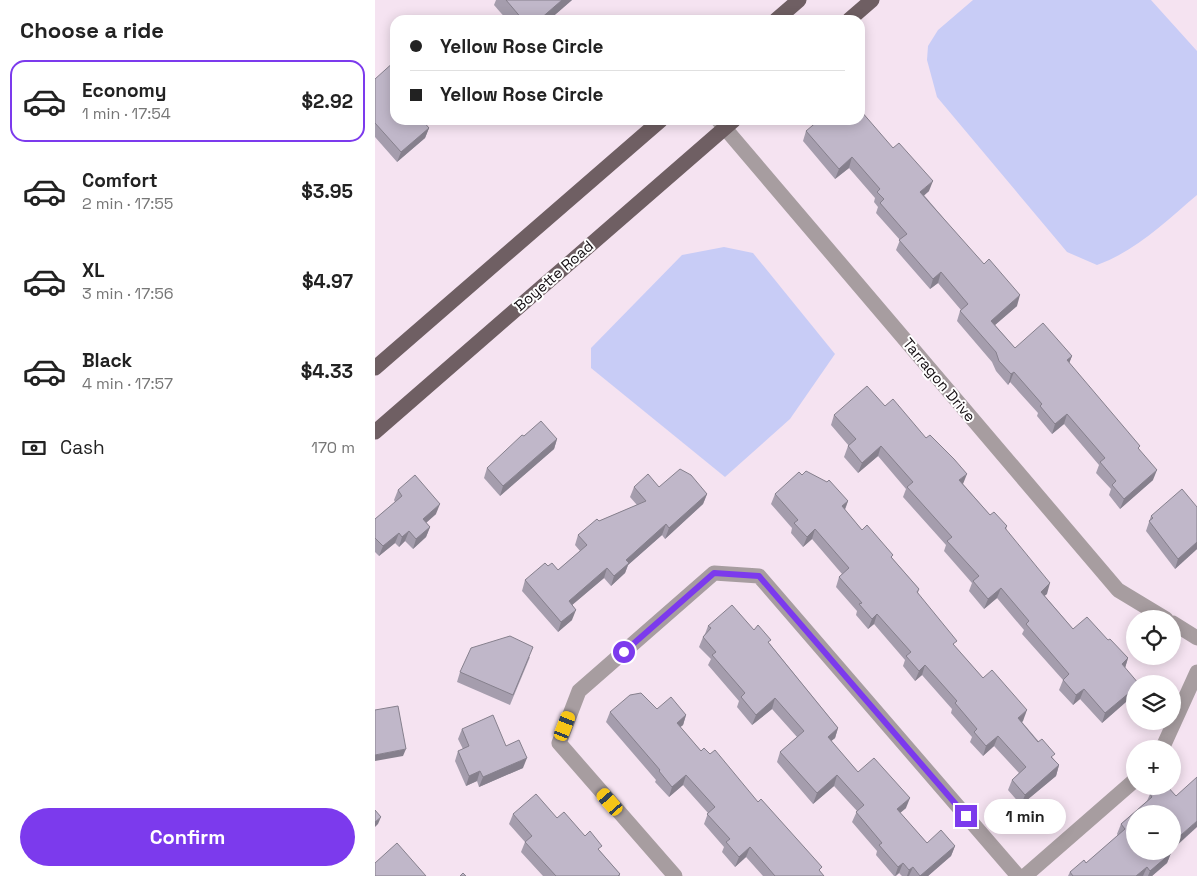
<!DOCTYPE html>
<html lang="en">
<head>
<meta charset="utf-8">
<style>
  :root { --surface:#fff; --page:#f2f2f2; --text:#222; --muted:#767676; --line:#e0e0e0; --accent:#7c3aed }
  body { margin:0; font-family:"Space Grotesk",sans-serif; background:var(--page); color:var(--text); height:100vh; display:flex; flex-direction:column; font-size:19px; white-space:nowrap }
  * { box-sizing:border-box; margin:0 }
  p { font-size:16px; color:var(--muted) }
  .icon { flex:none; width:28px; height:28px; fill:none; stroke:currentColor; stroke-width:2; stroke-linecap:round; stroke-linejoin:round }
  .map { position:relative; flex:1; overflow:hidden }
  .panel { display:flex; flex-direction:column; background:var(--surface); width:375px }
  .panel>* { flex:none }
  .hud { position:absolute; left:15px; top:15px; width:475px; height:110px; border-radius:15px; box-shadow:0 2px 12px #0003; display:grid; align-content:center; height:110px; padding:0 20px; background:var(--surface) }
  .tools { position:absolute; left:751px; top:610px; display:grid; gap:10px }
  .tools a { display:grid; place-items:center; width:55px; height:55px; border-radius:50%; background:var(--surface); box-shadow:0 2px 12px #0003; font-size:25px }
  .end { position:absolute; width:22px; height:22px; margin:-11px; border:6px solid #7c3aed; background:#fff; box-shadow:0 0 0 2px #fff }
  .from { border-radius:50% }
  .bubble { position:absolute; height:35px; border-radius:18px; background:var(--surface); box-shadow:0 2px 12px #0003; font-size:16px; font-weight:600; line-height:35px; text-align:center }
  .car { position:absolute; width:15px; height:30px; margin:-15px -8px; border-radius:6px; box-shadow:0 0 4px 1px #0007; background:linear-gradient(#f5c518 24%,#345 0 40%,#f5c518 0 76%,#345 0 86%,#f5c518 0) }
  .hud b { display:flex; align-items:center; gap:18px; height:48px; font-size:19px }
  .hud b+b { border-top:1px solid var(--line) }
  .hud i { width:12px; height:12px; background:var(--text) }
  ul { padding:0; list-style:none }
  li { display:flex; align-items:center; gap:15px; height:82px; margin:0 10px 8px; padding:0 10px; border:2px solid transparent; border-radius:15px }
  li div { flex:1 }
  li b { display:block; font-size:19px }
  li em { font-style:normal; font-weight:600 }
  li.selected { border-color:var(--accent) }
  li>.icon { width:45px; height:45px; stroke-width:1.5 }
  h2 { padding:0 20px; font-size:22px; line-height:60px }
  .pay { display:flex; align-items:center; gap:12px; height:55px; padding:0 20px; font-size:19px }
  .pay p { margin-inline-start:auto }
  .primary-button { display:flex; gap:10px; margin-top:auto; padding:10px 20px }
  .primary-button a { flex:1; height:58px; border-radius:30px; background:var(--accent); color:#fff; font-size:20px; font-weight:600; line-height:58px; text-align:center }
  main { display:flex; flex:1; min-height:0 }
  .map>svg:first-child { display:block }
  .water { fill:#c8ccf6 }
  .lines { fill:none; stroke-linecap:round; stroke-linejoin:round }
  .minor { stroke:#a79da0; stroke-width:15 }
  .major { stroke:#6f5f63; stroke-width:15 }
  .wall { fill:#a59dad }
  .shaded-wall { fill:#86808d }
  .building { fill:#c0b7c9; stroke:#86808d }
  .route { stroke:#7c3aed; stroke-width:6 }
  .labels { text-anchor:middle; stroke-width:4; stroke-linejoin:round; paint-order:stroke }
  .street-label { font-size:15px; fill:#140e12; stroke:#fff }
</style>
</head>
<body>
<main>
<section class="panel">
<h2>Choose a ride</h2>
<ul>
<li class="selected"><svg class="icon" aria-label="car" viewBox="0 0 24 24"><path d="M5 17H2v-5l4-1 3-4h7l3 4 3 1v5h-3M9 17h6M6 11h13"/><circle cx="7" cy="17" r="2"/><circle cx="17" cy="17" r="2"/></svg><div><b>Economy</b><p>1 min · 17:54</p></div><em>$2.92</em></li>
<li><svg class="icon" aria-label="car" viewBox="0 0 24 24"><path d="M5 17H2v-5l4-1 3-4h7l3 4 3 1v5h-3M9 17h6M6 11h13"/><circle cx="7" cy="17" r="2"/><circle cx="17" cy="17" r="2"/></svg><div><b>Comfort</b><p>2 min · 17:55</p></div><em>$3.95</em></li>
<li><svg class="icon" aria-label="car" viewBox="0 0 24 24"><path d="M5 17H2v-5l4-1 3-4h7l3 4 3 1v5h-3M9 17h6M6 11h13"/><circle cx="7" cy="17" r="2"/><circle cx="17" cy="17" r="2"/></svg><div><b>XL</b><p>3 min · 17:56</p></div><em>$4.97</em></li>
<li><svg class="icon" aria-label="car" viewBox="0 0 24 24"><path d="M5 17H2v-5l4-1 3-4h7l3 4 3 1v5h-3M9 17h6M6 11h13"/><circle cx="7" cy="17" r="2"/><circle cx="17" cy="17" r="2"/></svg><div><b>Black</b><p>4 min · 17:57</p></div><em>$4.33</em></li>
</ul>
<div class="pay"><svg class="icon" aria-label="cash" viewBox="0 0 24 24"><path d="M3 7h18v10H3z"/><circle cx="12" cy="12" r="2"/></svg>Cash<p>170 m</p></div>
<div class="primary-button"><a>Confirm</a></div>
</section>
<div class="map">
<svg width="822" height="876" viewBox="0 0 822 876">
  <rect width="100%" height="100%" fill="#f5e3f1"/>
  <g class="water">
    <path d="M 598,0 L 776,0 L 822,51 L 822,195 C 790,222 761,251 722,265 L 692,252 L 562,97 L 552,60 L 553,46 L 563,30 Z"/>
    <path d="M 349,247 L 378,253 L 460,354 L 415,419 L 350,477 L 216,368 L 216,348 L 307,255 Z"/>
  </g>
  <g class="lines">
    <g class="minor">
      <path d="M 343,120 L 743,590 L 791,619"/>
      <path d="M 798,623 L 822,638"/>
      <path d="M 787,749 L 822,672"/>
      <path d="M 300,876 L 184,743 L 204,691 L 339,573 L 384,576 L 643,876"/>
      <path d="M 650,876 L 760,780"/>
    </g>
    <g class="major">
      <path d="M 401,20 L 424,0"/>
      <path d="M 474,20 L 497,0"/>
      <path d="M 0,368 L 286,120"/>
      <path d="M 0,432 L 359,120"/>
    </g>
  </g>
  <g class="wall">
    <path d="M 121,0 L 197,0 L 174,20 L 132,20 L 119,5 Z"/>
    <path d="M 0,79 L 20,120 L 54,128 L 50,138 L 22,162 L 0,137 Z"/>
    <path d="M 431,131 L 554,191 L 549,195 L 642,306 L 620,325 L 640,348 L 697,356 L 694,363 L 764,449 L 778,480 L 745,509 L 734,495 L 736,489 L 721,473 L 724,465 L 689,424 L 677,434 L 662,416 L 663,413 L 635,382 L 633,385 L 621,371 L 617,362 L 582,321 L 585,311 L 586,310 L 563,283 L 555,289 L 521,250 L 525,240 L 501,213 L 503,207 L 499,202 L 500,198 L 474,168 L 460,179 L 428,141 Z"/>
    <path d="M 510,406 L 588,484 L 615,515 L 632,526 L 631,530 L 672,594 L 669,595 L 698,629 L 733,640 L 753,658 L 750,668 L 760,684 L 760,694 L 727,723 L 705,699 L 698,705 L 684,690 L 688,680 L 647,634 L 649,630 L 622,598 L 609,609 L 594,591 L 597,583 L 569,551 L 571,545 L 528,497 L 531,489 L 503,456 L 483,473 L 469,457 L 473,446 L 474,446 L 456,425 L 459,415 Z"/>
    <path d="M 149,436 L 182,439 L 179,449 L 125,496 L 109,478 L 112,468 Z"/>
    <path d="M 427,475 L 473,501 L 470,510 L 487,530 L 517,558 L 544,589 L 543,593 L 580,647 L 608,678 L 648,721 L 647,722 L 684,765 L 681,776 L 646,805 L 633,790 L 637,780 L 644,773 L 619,746 L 608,756 L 595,742 L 597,737 L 576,713 L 577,709 L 547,675 L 540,681 L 528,666 L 530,660 L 499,624 L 493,629 L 481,615 L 482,611 L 461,587 L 464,577 L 467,574 L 437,539 L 428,547 L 416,533 L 417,528 L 396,504 L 400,494 Z"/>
    <path d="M 259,487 L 284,487 L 332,494 L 328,504 L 290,539 L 287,535 L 253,565 L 250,573 L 236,586 L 229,578 L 197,605 L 197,620 L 183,632 L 147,591 L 150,580 L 173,566 L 183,570 L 205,551 L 200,545 L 203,535 L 224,521 L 262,505 L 255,497 Z"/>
    <path d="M 23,490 L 61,514 L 51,523 L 55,527 L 51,537 L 38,549 L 30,541 L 24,547 L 20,543 L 4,556 L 0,552 L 0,519 L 20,502 L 19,500 Z"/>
    <path d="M 822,507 L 822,549 L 800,569 L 771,531 L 776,516 Z"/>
    <path d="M 333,626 L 379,630 L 395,644 L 463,728 L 460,738 L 456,741 L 483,772 L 531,808 L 525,813 L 552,843 L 580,846 L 576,856 L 553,876 L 527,876 L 524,873 L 521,876 L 519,876 L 501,855 L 502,851 L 477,822 L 482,811 L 459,786 L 438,804 L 402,762 L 405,752 L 422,737 L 397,709 L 377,725 L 362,707 L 364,701 L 333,665 L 336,659 L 324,647 L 328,637 L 330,634 Z"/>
    <path d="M 155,657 L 135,705 L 82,682 L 85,672 Z"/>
    <path d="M 282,709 L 311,715 L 308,725 L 305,727 L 326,751 L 335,754 L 383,802 L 449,876 L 388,876 L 371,857 L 360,867 L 347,852 L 349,847 L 329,824 L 333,813 L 308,785 L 294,797 L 280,782 L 281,780 L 231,722 L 235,712 Z"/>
    <path d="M 87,729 L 131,746 L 148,768 L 104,787 L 102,781 L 91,786 L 80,761 L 83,751 L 88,749 L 83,739 Z"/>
    <path d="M 775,794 L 822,827 L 760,814 L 796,853 L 792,863 L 777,876 L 693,876 L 695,872 L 711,863 L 743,836 L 742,834 L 746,824 L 772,801 Z"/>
    <path d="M 138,814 L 182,818 L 210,836 L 225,851 L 245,874 L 245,876 L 168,876 L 146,852 L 150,842 L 134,824 Z"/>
  </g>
  <g class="shaded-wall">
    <path d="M 187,0 L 197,0 L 174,20 L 164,20 Z"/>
    <path d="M 54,128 L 50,138 L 22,162 L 26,152 Z"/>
    <path d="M 477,157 L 474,168 L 460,179 L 464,169 Z"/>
    <path d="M 558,181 L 554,191 L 542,202 L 545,192 Z"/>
    <path d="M 566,272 L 563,283 L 555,289 L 558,279 Z"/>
    <path d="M 645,295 L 642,306 L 613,331 L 616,321 Z"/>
    <path d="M 697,356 L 693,366 L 692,360 Z"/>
    <path d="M 639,372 L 635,382 L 633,385 L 636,374 Z"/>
    <path d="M 692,414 L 689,424 L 677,434 L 680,424 Z"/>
    <path d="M 182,439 L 179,449 L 125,496 L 128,486 Z"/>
    <path d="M 506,446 L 503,456 L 483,473 L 487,463 Z"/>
    <path d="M 782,470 L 778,480 L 745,509 L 749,499 Z"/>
    <path d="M 592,474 L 588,484 L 581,491 L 584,480 Z"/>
    <path d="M 332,494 L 328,504 L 290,539 L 294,528 Z"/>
    <path d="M 473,501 L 469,511 L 467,506 Z"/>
    <path d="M 65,504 L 61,514 L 44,529 L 48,519 Z"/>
    <path d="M 291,524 L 287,535 L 253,565 L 250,573 L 236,586 L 239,576 L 251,560 Z"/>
    <path d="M 55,527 L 51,537 L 38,549 L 41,539 Z"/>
    <path d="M 440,529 L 437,539 L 428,547 L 432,537 Z"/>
    <path d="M 34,531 L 30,541 L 24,547 L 27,537 Z"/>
    <path d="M 24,533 L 20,543 L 4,556 L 8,546 Z"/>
    <path d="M 822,542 L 822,549 L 800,569 L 803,559 Z"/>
    <path d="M 232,568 L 229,578 L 190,611 L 194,601 Z"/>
    <path d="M 675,583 L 672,594 L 662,602 L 666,592 Z"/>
    <path d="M 626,588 L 622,598 L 609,609 L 613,599 Z"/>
    <path d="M 201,610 L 197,620 L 183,632 L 186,622 Z"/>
    <path d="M 502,614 L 499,624 L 493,629 L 497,619 Z"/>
    <path d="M 753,658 L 750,668 L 747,664 Z"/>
    <path d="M 550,665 L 547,675 L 540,681 L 544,671 Z"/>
    <path d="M 760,688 L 760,694 L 727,723 L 730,713 Z"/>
    <path d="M 709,689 L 705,699 L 698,705 L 701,695 Z"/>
    <path d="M 400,698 L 397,709 L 377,725 L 381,715 Z"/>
    <path d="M 652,710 L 648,721 L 639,728 L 643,718 Z"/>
    <path d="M 311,715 L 308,725 L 298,733 L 302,723 Z"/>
    <path d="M 463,728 L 460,738 L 449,747 L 453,737 Z"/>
    <path d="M 623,736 L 619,746 L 608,756 L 611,746 Z"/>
    <path d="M 31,749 L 28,756 L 0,761 L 0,755 Z"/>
    <path d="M 152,758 L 148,768 L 104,787 L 108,777 Z"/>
    <path d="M 684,765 L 681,776 L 646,805 L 650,795 Z"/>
    <path d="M 105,771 L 102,781 L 91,786 L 94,776 Z"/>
    <path d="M 311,775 L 308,785 L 294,797 L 297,787 Z"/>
    <path d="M 462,775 L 459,786 L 438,804 L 442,793 Z"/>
    <path d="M 535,798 L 531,808 L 518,819 L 522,809 Z"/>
    <path d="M 6,817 L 3,824 L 0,827 L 0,822 Z"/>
    <path d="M 822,821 L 822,827 L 798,849 L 798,842 Z"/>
    <path d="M 580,846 L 576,856 L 553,876 L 545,876 Z"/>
    <path d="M 375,847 L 371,857 L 360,867 L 364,857 Z"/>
    <path d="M 796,853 L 792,863 L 777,876 L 773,876 L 775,871 Z"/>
    <path d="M 528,863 L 524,873 L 520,876 L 523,867 Z"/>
    <path d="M 538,867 L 534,876 L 532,876 L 534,870 Z"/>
    <path d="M 772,867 L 768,876 L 761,876 Z"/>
  </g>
  <g class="building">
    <path d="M 131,0 L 187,0 L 164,20 L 148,20 Z"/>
    <path d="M 20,61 L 20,120 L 47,120 L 54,128 L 26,152 L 0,123 L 0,79 Z"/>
    <path d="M 486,111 L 518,148 L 524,143 L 558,181 L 545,192 L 609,264 L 614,259 L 645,295 L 616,321 L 640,348 L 668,323 L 697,356 L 692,360 L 765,446 L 763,448 L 782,470 L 749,499 L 737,485 L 741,481 L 725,462 L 730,458 L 692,414 L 680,424 L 665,406 L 667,404 L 639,372 L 636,374 L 624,361 L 621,352 L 585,311 L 593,304 L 566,272 L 558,279 L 524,240 L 532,234 L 505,203 L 509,199 L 502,192 L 505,189 L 477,157 L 464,169 L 431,131 L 444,120 L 472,120 L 473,121 L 475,120 L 485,120 L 485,112 Z"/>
    <path d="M 492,386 L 510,406 L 518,399 L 551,438 L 555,435 L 579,459 L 592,474 L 584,480 L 615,515 L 619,512 L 632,526 L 630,528 L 675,583 L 666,592 L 698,629 L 712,617 L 733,640 L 735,639 L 753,658 L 747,664 L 764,684 L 760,684 L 760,688 L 730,713 L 709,689 L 701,695 L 688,680 L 694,674 L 651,624 L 654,621 L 626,588 L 613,599 L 598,581 L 604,576 L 572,541 L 577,537 L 532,487 L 538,482 L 506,446 L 487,463 L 473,446 L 481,439 L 459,415 Z"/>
    <path d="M 166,421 L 182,439 L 128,486 L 112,468 L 147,435 L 149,436 Z"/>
    <path d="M 305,469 L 316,475 L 332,494 L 294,528 L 291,524 L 251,560 L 254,563 L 239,576 L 232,568 L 194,601 L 201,610 L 186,622 L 150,580 L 170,563 L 173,566 L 177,563 L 183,570 L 212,545 L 203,535 L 222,519 L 224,521 L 271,501 L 259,487 L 273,474 L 284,487 Z"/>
    <path d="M 431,471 L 452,482 L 454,480 L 473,501 L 467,506 L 487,530 L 492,525 L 518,555 L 516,557 L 544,589 L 542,592 L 582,641 L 578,644 L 608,678 L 617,670 L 652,710 L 643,718 L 663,742 L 667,739 L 680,754 L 676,757 L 684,765 L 650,795 L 637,780 L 651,767 L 623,736 L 611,746 L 599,732 L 602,729 L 580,703 L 582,701 L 550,665 L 544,671 L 531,656 L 536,652 L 502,614 L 497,619 L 484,604 L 487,603 L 464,577 L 474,568 L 440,529 L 432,537 L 419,523 L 423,520 L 400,494 L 424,472 L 427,475 Z"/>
    <path d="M 40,475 L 65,504 L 48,519 L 55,527 L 41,539 L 34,531 L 27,537 L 24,533 L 8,546 L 0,538 L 0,519 L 27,496 L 23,490 Z"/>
    <path d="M 807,489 L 822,507 L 822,542 L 803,559 L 774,521 L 778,518 L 776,516 Z"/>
    <path d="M 357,605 L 379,630 L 383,625 L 396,640 L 393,642 L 463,728 L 453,737 L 483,772 L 499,758 L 535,798 L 522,809 L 552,843 L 566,830 L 580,846 L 545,876 L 538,867 L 534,870 L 528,863 L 523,867 L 504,845 L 507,843 L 481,812 L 489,805 L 462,775 L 442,793 L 405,752 L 429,731 L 400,698 L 381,715 L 366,697 L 370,693 L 337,655 L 341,652 L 328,637 L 336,628 L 333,626 Z"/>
    <path d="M 135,636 L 158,647 L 138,695 L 85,672 L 96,648 Z"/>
    <path d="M 266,693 L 282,709 L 296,697 L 311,715 L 302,723 L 326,751 L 329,748 L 335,754 L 340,750 L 383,802 L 386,799 L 447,867 L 444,870 L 449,876 L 400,876 L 375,847 L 364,857 L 351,842 L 355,839 L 332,814 L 340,807 L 311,775 L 297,787 L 284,771 L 285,770 L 235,712 L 255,695 Z"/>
    <path d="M 23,706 L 31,749 L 0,755 L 0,710 Z"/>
    <path d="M 118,715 L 131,746 L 144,740 L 152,758 L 108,777 L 105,771 L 94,776 L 83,751 L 94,746 L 87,729 Z"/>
    <path d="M 822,777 L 822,821 L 798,842 L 798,814 L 760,814 L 760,851 L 794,851 L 796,853 L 775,871 L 772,867 L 761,876 L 698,876 L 695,872 L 709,860 L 711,863 L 750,829 L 746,824 L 777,797 L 775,794 L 784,786 L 792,786 L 801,796 Z"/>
    <path d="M 161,794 L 182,818 L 189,812 L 210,836 L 215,831 L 227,846 L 223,849 L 245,874 L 243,876 L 181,876 L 150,842 L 157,836 L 138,814 Z"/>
    <path d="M 0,810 L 6,817 L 0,822 Z"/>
    <path d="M 22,843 L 51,876 L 0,876 L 0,863 Z"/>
    <path d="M 88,873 L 91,876 L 85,876 Z"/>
  </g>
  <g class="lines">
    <path class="route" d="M 249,652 L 339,573 L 384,576 L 591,816"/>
  </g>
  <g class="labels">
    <g class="street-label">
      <text transform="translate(179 276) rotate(-41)" y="5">Boyette Road</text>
      <text transform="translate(564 380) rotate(50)" y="5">Tarragon Drive</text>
    </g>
  </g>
</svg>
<div class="tools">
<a><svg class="icon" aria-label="locate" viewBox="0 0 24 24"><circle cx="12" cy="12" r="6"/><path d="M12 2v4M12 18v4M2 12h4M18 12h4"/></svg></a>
<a><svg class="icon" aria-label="layers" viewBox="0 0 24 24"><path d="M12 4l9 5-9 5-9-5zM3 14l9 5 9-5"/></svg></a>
<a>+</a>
<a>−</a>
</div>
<i class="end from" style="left:249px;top:652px"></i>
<i class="end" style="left:591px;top:816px"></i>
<div class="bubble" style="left:609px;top:799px;width:82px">1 min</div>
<i class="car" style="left:190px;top:726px;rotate:21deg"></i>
<i class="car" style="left:235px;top:802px;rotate:319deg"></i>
<div class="hud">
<b><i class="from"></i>Yellow Rose Circle</b>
<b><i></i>Yellow Rose Circle</b>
</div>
</div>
</main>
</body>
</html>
